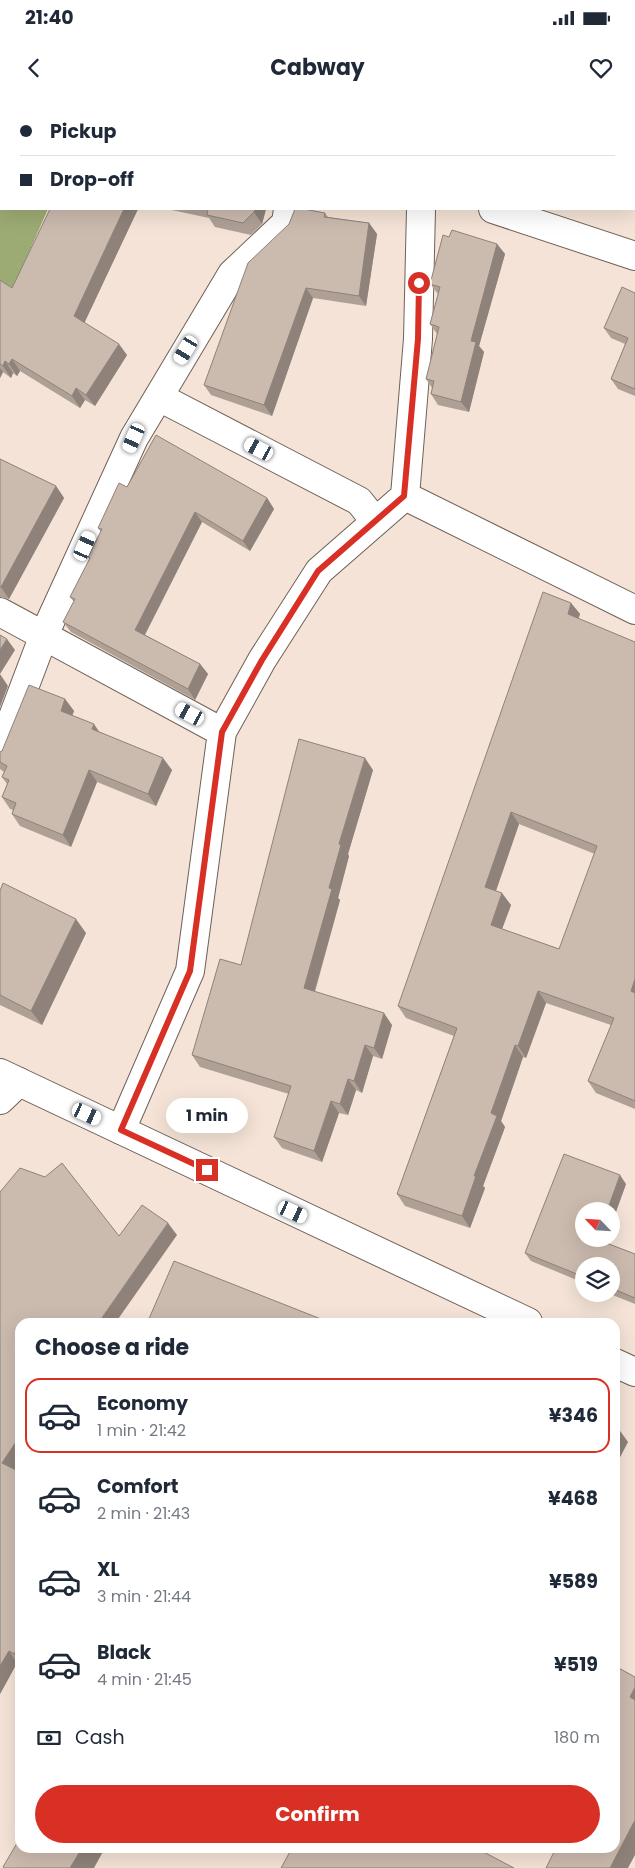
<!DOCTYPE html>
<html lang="en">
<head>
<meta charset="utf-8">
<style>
  :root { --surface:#fff; --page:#f6f6f7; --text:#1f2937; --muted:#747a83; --line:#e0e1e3; --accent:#d93025 }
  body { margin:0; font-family:Poppins,sans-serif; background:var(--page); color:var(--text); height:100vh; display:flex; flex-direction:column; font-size:19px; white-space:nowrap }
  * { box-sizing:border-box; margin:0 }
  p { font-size:16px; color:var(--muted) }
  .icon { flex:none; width:28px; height:28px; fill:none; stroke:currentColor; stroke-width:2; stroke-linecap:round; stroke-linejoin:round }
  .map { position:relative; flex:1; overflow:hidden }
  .side { position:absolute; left:15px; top:1218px; width:605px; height:535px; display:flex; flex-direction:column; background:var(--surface); border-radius:15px; box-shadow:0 5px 20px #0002 }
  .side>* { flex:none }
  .top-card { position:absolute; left:0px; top:0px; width:635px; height:110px; box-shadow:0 5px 20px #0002; display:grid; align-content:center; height:110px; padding:0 20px; background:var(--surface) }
  .needle { width:32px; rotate:295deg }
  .controls { position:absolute; left:575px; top:1102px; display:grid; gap:10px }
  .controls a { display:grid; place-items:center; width:45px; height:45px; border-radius:50%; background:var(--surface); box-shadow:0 5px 20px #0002; font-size:25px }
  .end { position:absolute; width:22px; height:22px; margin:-11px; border:6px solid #d93025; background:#fff; box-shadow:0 0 0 2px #fff }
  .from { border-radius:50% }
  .bubble { position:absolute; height:35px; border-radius:18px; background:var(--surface); box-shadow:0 5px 20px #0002; font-size:16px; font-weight:700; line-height:35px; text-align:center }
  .car { position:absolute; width:15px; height:30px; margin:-15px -8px; border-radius:6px; box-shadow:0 0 4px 1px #0007; background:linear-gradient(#fff 24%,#345 0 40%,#fff 0 76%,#345 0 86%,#fff 0) }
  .top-card b { display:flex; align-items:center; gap:18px; height:48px; font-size:19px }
  .top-card b+b { border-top:1px solid var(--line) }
  .top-card i { width:12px; height:12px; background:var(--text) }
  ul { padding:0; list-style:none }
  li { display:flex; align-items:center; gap:15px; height:75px; margin:0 10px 8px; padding:0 10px; border:2px solid transparent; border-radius:15px }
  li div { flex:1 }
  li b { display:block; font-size:19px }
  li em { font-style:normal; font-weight:700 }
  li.selected { border-color:var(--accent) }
  li>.icon { width:45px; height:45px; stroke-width:1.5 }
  h2 { padding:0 20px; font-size:22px; line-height:60px }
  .pay { display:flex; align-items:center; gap:12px; height:55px; padding:0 20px; font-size:19px }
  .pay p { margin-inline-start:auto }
  .cta { display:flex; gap:10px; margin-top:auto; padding:10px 20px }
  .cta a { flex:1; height:58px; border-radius:30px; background:var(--accent); color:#fff; font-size:20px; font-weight:700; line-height:58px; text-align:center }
  .status { display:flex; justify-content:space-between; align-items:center; height:35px; padding:0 25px; background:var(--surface); direction:ltr }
  .status svg { height:14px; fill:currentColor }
  header { display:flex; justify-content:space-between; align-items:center; height:65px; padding:0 20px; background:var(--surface); font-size:22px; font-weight:700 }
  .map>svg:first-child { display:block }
  .forest { fill:#9cab73 }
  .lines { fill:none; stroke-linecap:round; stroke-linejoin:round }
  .street-casing { stroke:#6f6056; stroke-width:30 }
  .secondary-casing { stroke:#6f6056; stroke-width:30 }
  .street { stroke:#fff; stroke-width:28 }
  .secondary { stroke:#fff; stroke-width:28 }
  .wall { fill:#afa096; fill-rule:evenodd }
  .shaded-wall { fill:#8e827a }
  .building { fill:#cbbaae; stroke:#8e827a; fill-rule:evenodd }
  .route { stroke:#d93025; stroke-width:6 }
</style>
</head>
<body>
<div class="status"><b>21:40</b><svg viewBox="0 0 49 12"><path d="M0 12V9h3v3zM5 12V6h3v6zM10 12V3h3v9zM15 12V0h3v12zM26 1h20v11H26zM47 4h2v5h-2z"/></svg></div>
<header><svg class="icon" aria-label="back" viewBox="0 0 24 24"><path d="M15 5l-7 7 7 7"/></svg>Cabway<svg class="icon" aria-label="heart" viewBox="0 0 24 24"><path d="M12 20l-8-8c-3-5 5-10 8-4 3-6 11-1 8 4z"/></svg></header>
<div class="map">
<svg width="635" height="1768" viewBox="0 0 635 1768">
  <rect width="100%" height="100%" fill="#f4e3d6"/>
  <path class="forest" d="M 0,64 L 1,109 L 48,109 L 10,195 L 0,204 Z"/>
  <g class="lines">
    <g class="street-casing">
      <g id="street">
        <path d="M 276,0 L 278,1"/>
        <path d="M 384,1 L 388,0"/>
        <path d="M 493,109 L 635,156"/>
        <path d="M 159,297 L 359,401 L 375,421"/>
        <path d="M 405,396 L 635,510"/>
        <path d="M 0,512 L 222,632"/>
        <path d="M 0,651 L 44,535 L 134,338 L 232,174 L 286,123 L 288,109"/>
        <path d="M 0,1000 L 19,982"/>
        <path d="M 121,1030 L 190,871 L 222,632 L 262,560 L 319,471 L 405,396 L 418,239 L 421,109"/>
      </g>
    </g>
    <g class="secondary-casing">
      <g id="secondary">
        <path d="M 0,973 L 528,1222"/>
        <path d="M 615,1263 L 635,1272"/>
      </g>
    </g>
    <use href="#street" class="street"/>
    <use href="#secondary" class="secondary"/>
  </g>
  <g class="wall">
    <path d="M 35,0 L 60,0 L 55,1 L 36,1 Z"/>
    <path d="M 60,0 L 85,0 L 81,1 L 61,1 Z"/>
    <path d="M 575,0 L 635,0 L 635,50 L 634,50 L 634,1 L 577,1 Z"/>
    <path d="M 50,109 L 138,109 L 84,223 L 127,255 L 95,306 L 85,300 L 80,308 L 20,271 L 17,276 L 13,273 L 11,278 L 3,272 L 0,278 L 0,180 L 12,188 Z"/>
    <path d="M 167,109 L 266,109 L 262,124 L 251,135 L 215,127 L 209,118 Z"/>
    <path d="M 325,113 L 328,117 L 369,123 L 377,134 L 366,206 L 313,198 L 272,316 L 211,295 L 204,285 Z"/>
    <path d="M 449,137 L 497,144 L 505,154 L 479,246 L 484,252 L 469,312 L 438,305 L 431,294 L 432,288 L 426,279 L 437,234 L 430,224 L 438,194 L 430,184 Z"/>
    <path d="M 635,193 L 635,296 L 618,289 L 611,279 L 625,244 L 611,238 L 604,228 Z"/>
    <path d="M 0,359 L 56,386 L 64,398 L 9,499 L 0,497 Z"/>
    <path d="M 127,387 L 267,398 L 274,409 L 250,451 L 202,422 L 145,535 L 200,564 L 208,574 L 195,600 L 71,532 L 63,522 L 74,502 L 70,497 L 90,459 L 88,457 L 101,432 L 98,428 Z"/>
    <path d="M 571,503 L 580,514 L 578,519 L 635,542 L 635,1009 L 596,993 L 588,981 L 611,925 L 546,903 L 526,958 L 523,957 L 501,1021 L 505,1027 L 483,1086 L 485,1088 L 470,1128 L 405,1106 L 397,1094 L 454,936 L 406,918 L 398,906 ZM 519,724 L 595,754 L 559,849 L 502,829 L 511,805 L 496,791 Z"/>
    <path d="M 65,599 L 74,611 L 72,616 L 99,632 L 172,670 L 156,706 L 97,682 L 71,747 L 20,726 L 12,714 L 13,710 L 10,709 L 2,697 L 7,684 L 2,677 L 4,672 L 0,669 L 0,652 Z"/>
    <path d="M 373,670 L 348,754 L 349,756 L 338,798 L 340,800 L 315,892 L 392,925 L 382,959 L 373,956 L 362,993 L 356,990 L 348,1015 L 339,1013 L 322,1062 L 282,1048 L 274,1037 L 289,994 L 200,967 L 192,955 L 241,865 Z"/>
    <path d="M 0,791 L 86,833 L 42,925 L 0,905 Z"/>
    <path d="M 626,1084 L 613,1120 L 616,1126 L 609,1144 L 635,1154 L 635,1204 L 610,1194 L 611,1194 L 611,1166 L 584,1166 L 584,1183 L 531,1161 L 525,1153 Z"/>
    <path d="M 0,1092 L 119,1136 L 177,1135 L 20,1222 L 20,1361 L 15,1369 L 20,1372 L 20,1565 L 17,1563 L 0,1594 Z"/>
  </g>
  <g class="shaded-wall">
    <rect x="232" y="0" width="10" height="1"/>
    <path d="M 124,109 L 138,109 L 82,228 L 74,216 Z"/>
    <path d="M 255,109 L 266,109 L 262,124 L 254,112 Z"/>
    <path d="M 369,123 L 377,134 L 366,206 L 359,196 Z"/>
    <path d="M 497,144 L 505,154 L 479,246 L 484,252 L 469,312 L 461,302 L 471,241 Z"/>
    <path d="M 306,188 L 313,198 L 272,316 L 264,305 Z"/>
    <path d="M 119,244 L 127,255 L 95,306 L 86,295 Z"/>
    <path d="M 12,259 L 20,271 L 17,276 L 9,264 Z"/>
    <path d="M 5,261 L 13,273 L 11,278 L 3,266 Z"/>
    <path d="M 0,268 L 3,272 L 0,278 Z"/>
    <path d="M 76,288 L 85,300 L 80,308 L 72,296 Z"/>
    <path d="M 56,386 L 64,398 L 9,499 L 1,487 Z"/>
    <path d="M 267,398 L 274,409 L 250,451 L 243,441 Z"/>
    <path d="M 195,412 L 202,422 L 142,540 L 135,530 Z"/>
    <path d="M 571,503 L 580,514 L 576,526 L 568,514 Z"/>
    <path d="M 7,539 L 15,550 L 0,574 L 8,586 L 0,607 L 0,550 Z"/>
    <path d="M 200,564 L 208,574 L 195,600 L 188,589 Z"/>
    <path d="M 65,599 L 74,611 L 69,623 L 61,611 Z"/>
    <path d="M 94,624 L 102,636 L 92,629 Z"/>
    <path d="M 163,658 L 172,670 L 156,706 L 148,694 Z"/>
    <path d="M 365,658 L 373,670 L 348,754 L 349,756 L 338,798 L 340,800 L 312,900 L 304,888 L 339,744 Z"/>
    <path d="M 89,670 L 97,682 L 71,747 L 63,735 Z"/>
    <path d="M 511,712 L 519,724 L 493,799 L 485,787 Z"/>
    <path d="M 502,793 L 511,805 L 499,837 L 491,825 Z"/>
    <path d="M 76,819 L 86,833 L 42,925 L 31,911 Z"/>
    <path d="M 635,879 L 635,897 L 631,891 Z"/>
    <path d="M 538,891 L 546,903 L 526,958 L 518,946 Z"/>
    <path d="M 384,913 L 392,925 L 382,959 L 374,948 Z"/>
    <path d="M 365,945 L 373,956 L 362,993 L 354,981 Z"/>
    <path d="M 515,945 L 523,957 L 501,1021 L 505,1027 L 483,1086 L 485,1088 L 470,1128 L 462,1116 L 474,1076 L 491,1013 Z"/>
    <path d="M 348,979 L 356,990 L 348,1015 L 340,1004 Z"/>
    <path d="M 331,1001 L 339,1013 L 322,1062 L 314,1051 Z"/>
    <path d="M 620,1075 L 626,1084 L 613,1120 L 616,1126 L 607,1150 L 601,1141 L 602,1139 L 611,1139 L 611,1111 L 607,1111 Z"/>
    <path d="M 168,1123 L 177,1135 L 116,1222 L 99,1222 Z"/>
    <path d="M 618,1328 L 628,1342 L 615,1367 L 615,1333 Z"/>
    <path d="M 20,1336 L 20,1361 L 10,1375 L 2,1363 Z"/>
    <path d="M 20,1543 L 20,1562 L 14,1554 Z"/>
    <path d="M 9,1551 L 17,1563 L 0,1594 L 0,1566 Z"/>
    <path d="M 635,1587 L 635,1604 L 630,1597 Z"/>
    <path d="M 635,1720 L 635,1755 L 628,1768 L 610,1768 Z"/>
    <path d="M 82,1748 L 105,1748 L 94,1768 L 70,1768 Z"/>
  </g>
  <g class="building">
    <path d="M 101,0 L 232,0 L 232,1 L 99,1 Z"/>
    <path d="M 583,0 L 635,0 L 635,40 L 634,40 L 634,1 L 583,1 Z"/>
    <path d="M 50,109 L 124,109 L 74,216 L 119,244 L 86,295 L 76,288 L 72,296 L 12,259 L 9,264 L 5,261 L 3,266 L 0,264 L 0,180 L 12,188 Z"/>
    <path d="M 208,109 L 255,109 L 254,112 L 243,123 L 207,115 Z"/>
    <path d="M 295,109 L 304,109 L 325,113 L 324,117 L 369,123 L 359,196 L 306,188 L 264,305 L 204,285 L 248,163 L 289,124 Z"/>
    <path d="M 452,130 L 497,144 L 471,241 L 476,242 L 461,302 L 431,294 L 434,281 L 426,279 L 439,227 L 430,224 L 440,187 L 430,184 L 443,135 L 449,137 Z"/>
    <path d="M 622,187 L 635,193 L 635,289 L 611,279 L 628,238 L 604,228 Z"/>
    <path d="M 156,335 L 267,398 L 243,441 L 195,412 L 135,530 L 200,564 L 188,589 L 63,522 L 75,499 L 70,497 L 90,458 L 88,457 L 102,429 L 98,428 L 119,383 L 127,387 Z"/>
    <path d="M 0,359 L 56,386 L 1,487 L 0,487 Z"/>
    <path d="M 543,492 L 571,503 L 568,514 L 635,542 L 635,879 L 631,891 L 635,893 L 635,1001 L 588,981 L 614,918 L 538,891 L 518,946 L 515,945 L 491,1013 L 497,1016 L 474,1076 L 476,1076 L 462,1116 L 397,1094 L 457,928 L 398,906 ZM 511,712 L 597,746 L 559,849 L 491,825 L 502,793 L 485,787 Z"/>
    <path d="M 0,535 L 7,539 L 0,550 Z"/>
    <path d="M 29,585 L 65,599 L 61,611 L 94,624 L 92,629 L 163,658 L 148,694 L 89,670 L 63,735 L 12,714 L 16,703 L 2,697 L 9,680 L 2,677 L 7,666 L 0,662 L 0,652 L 2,651 Z"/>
    <path d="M 299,639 L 365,658 L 339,744 L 341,745 L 329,788 L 332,789 L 304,888 L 384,913 L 374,948 L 365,945 L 354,981 L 348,979 L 340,1004 L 331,1001 L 314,1051 L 274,1037 L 291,986 L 192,955 L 220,859 L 241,865 Z"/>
    <path d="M 3,783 L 76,819 L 31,911 L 0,895 L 0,791 Z"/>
    <path d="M 564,1054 L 620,1075 L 607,1111 L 584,1111 L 584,1139 L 602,1139 L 601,1141 L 635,1154 L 635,1198 L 611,1188 L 611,1166 L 584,1166 L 584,1177 L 525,1153 Z"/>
    <path d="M 62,1063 L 119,1136 L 142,1105 L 168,1123 L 99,1222 L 20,1222 L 20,1336 L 2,1363 L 20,1372 L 20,1543 L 14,1554 L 9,1551 L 0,1566 L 0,1092 L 20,1068 L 45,1077 Z"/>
    <path d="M 174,1161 L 326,1221 L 325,1222 L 153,1222 L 148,1221 Z"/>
    <path d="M 615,1326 L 618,1328 L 615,1333 Z"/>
    <path d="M 615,1566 L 635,1577 L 635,1587 L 630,1597 L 635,1600 L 635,1720 L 610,1768 L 546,1768 L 556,1748 L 615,1748 Z"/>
    <path d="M 20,1738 L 20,1748 L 82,1748 L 70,1768 L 4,1768 L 3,1767 Z"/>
    <path d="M 292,1748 L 476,1748 L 514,1768 L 281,1768 Z"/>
  </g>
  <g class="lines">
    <path class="route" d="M 207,1070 L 121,1030 L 190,871 L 222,632 L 262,560 L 318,471 L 404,396 L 418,239 L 419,183"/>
  </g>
</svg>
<div class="controls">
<a><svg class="needle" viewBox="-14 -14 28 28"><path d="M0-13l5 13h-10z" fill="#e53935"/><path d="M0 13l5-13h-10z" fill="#747a83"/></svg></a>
<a><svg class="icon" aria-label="layers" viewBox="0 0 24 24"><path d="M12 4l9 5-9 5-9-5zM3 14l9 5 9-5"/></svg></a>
</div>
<i class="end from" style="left:419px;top:183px"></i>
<i class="end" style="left:207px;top:1070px"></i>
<div class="bubble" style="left:166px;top:998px;width:82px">1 min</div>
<i class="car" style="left:186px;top:250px;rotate:211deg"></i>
<i class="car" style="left:134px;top:338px;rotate:204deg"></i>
<i class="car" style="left:259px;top:349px;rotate:298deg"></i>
<i class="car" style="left:85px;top:446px;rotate:24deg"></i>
<i class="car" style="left:190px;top:614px;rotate:298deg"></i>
<i class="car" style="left:87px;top:1014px;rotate:115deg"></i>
<i class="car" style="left:293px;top:1112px;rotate:115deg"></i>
<div class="top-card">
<b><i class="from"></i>Pickup</b>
<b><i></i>Drop-off</b>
</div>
<section class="side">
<h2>Choose a ride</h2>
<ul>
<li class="selected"><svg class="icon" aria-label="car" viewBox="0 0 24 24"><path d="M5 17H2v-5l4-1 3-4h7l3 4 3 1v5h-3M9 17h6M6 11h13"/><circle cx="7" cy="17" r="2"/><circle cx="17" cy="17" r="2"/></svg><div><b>Economy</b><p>1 min · 21:42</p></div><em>¥346</em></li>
<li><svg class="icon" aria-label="car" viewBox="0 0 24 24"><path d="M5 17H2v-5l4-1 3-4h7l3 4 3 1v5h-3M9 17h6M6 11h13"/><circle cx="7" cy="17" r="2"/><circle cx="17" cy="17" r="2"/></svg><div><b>Comfort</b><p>2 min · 21:43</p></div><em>¥468</em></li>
<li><svg class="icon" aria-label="car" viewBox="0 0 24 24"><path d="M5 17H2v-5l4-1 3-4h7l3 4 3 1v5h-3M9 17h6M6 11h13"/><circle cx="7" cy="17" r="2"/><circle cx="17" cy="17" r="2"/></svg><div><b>XL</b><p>3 min · 21:44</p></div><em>¥589</em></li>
<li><svg class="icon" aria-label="car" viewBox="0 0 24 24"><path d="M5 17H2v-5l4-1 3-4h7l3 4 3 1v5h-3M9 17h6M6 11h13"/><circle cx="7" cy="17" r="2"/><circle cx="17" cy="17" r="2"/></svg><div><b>Black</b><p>4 min · 21:45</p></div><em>¥519</em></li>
</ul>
<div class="pay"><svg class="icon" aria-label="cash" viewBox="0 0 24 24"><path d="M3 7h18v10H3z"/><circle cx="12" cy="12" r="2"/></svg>Cash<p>180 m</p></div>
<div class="cta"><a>Confirm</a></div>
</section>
</div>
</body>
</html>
